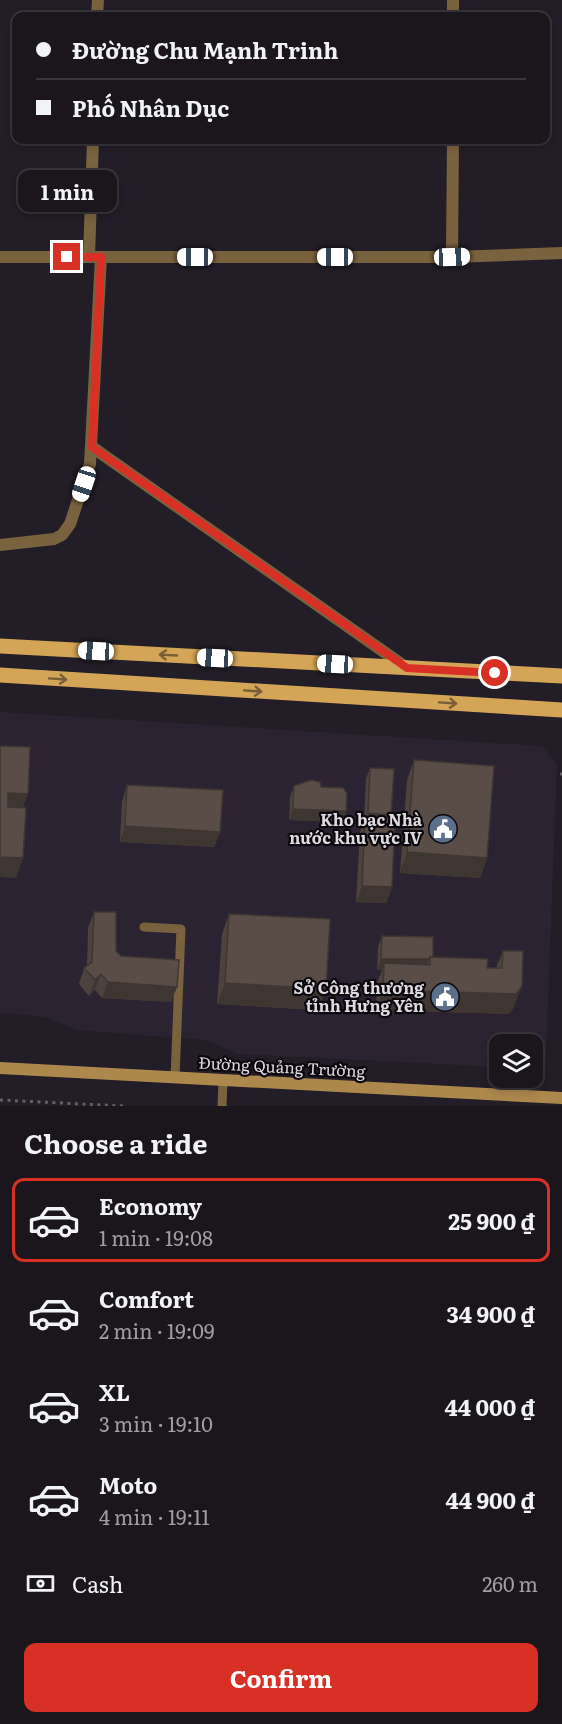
<!DOCTYPE html>
<html lang="en">
<head>
<meta charset="utf-8">
<style>
  :root { --surface:#1a161c; --page:#231f25; --text:#f1f3f6; --muted:#9f9fa3; --line:#38353b; --accent:#d93025 }
  body { margin:0; font-family:Literata,serif; background:var(--page); color:var(--text); height:100vh; display:flex; flex-direction:column; font-size:22px; white-space:nowrap }
  * { box-sizing:border-box; margin:0 }
  p { font-size:20px; color:var(--muted) }
  .icon { flex:none; width:33px; height:33px; fill:none; stroke:currentColor; stroke-width:2; stroke-linecap:round; stroke-linejoin:round }
  .map { position:relative; height:1106px; overflow:hidden }
  .sheet { display:flex; flex-direction:column; background:var(--surface); flex:1 }
  .sheet>* { flex:none }
  .guide { position:absolute; left:12px; top:12px; width:538px; height:132px; border-radius:12px; box-shadow:0 3px 9px #0003,0 0 0 2px var(--line); display:grid; align-content:center; height:132px; padding:0 24px; background:var(--surface) }
  .tools { position:absolute; left:489px; top:1034px; display:grid; gap:12px }
  .tools a { display:grid; place-items:center; width:54px; height:54px; border-radius:12px; background:var(--surface); box-shadow:0 3px 9px #0003,0 0 0 2px var(--line); font-size:30px }
  .end { position:absolute; width:27px; height:27px; margin:-14px; border:8px solid #d93025; background:#fff; box-shadow:0 0 0 3px #fff }
  .from { border-radius:50% }
  .bubble { position:absolute; height:42px; border-radius:12px; background:var(--surface); box-shadow:0 3px 9px #0003,0 0 0 2px var(--line); font-size:20px; font-weight:700; line-height:42px; text-align:center }
  .car { position:absolute; width:18px; height:36px; margin:-18px -9px; border-radius:8px; box-shadow:0 0 4px 2px #0007; background:linear-gradient(#fff 24%,#345 0 40%,#fff 0 76%,#345 0 86%,#fff 0) }
  .guide b { display:flex; align-items:center; gap:21px; height:57px; font-size:22px }
  .guide b+b { border-top:2px solid var(--line) }
  .guide i { width:15px; height:15px; background:var(--text) }
  ul { padding:0; list-style:none }
  li { display:flex; align-items:center; gap:18px; height:84px; margin:0 12px 9px; padding:0 12px; border:3px solid transparent; border-radius:12px }
  li div { flex:1 }
  li b { display:block; font-size:22px }
  li em { font-style:normal; font-weight:700 }
  li.selected { border-color:var(--accent) }
  li>.icon { width:54px; height:54px; stroke-width:1.5 }
  h2 { padding:0 24px; font-size:27px; line-height:72px }
  .pay { display:flex; align-items:center; gap:15px; height:66px; padding:0 24px; font-size:22px }
  .pay p { margin-inline-start:auto }
  .cta { display:flex; gap:12px; margin-top:auto; padding:12px 24px }
  .cta a { flex:1; height:69px; border-radius:12px; background:var(--accent); color:#fff; font-size:24px; font-weight:700; line-height:69px; text-align:center }
  .map>svg:first-child { display:block }
  .built { fill:#2c2332 }
  .lines { fill:none; stroke-linecap:round; stroke-linejoin:round }
  .path { stroke:#635f67; stroke-width:3; stroke-dasharray:3 4.5; stroke-linecap:butt }
  .lane { stroke:#79623e; stroke-width:9 }
  .street { stroke:#79623e; stroke-width:12 }
  .secondary { stroke:#ac884d; stroke-width:12 }
  .primary { stroke:#d4a557; stroke-width:15 }
  .wall { fill:#4d423e }
  .shaded-wall { fill:#3f3632 }
  .building { fill:#5a4d48; stroke:#3f3632; stroke-width:1.5 }
  .oneway { stroke:#795e35 }
  .route { stroke:#d93025; stroke-width:8 }
  .labels { text-anchor:middle; stroke-width:4.5; stroke-linejoin:round; paint-order:stroke }
  .poi-label { font-size:16px; font-weight:bold; fill:#dcd9df; stroke:#0a080c; text-anchor:end }
  .street-label { font-size:16px; fill:#dcd9df; stroke:#0a080c }
</style>
</head>
<body>
<div class="map">
<svg width="562" height="1106" viewBox="0 0 562 1106">
  <rect width="100%" height="100%" fill="#221d26"/>
  <path class="built" d="M 0,712 L 542,746 L 557,764 L 546,1057 L 533,1068 L 532,1044 L 500,1044 L 499,1067 L 238,1054 L 205,1040 L 77,1030 L 46,1017 L 0,1013 Z"/>
  <g class="lines">
    <g class="path">
      <path d="M 560,774 L 562,774"/>
      <path d="M 0,1100 L 123,1106"/>
    </g>
    <g class="lane">
      <path d="M 144,927 L 181,929 L 175,1077"/>
      <path d="M 222,1106 L 223,1081"/>
    </g>
    <g class="street">
      <path d="M 97,16 L 98,0"/>
      <path d="M 453,16 L 453,0"/>
      <path d="M 0,257 L 452,257 L 562,253"/>
      <path d="M 89,257 L 93,140"/>
      <path d="M 452,257 L 453,140"/>
      <path d="M 92,447 L 407,668"/>
      <path d="M 0,545 L 54,539 L 62,535 L 70,524 L 90,464 L 101,257"/>
    </g>
    <path class="secondary" d="M 0,1068 L 562,1098"/>
    <g class="primary">
      <path d="M 0,646 L 562,676"/>
      <path d="M 0,675 L 562,710"/>
    </g>
  </g>
  <g class="wall">
    <path d="M 414,760 L 487,858 L 480,878 L 400,873 L 407,780 Z"/>
    <path d="M 370,768 L 391,815 L 390,818 L 392,887 L 386,903 L 356,902 L 360,832 L 364,820 L 366,779 Z"/>
    <path d="M 127,785 L 220,832 L 214,847 L 120,842 L 122,801 Z"/>
    <path d="M 294,786 L 346,811 L 342,822 L 289,820 L 290,797 Z"/>
    <path d="M 94,912 L 116,951 L 121,956 L 177,987 L 171,1002 L 102,998 L 95,990 L 89,996 L 79,984 L 84,968 L 87,966 L 88,928 Z"/>
    <path d="M 229,914 L 326,989 L 318,1010 L 217,1004 L 222,934 Z"/>
    <path d="M 382,936 L 433,958 L 487,968 L 496,968 L 503,951 L 514,1007 L 509,1014 L 376,1010 L 377,983 L 382,970 L 377,970 L 378,947 Z"/>
  </g>
  <g class="shaded-wall">
    <path d="M 8,793 L 28,794 L 20,815 L 1,814 Z"/>
    <path d="M 293,809 L 346,811 L 342,822 L 289,820 Z"/>
    <path d="M 368,813 L 391,815 L 387,826 L 365,821 Z"/>
    <path d="M 125,826 L 220,832 L 214,847 L 120,842 Z"/>
    <path d="M 407,852 L 487,858 L 480,878 L 400,873 Z"/>
    <path d="M 1,857 L 23,858 L 16,878 L 0,877 Z"/>
    <path d="M 362,886 L 392,887 L 386,903 L 356,902 Z"/>
    <path d="M 381,959 L 429,959 L 425,970 L 384,963 L 382,970 L 377,970 Z"/>
    <path d="M 101,974 L 95,990 L 89,996 L 95,980 Z"/>
    <path d="M 108,982 L 177,987 L 171,1002 L 102,998 Z"/>
    <path d="M 225,983 L 326,989 L 318,1010 L 217,1004 Z"/>
    <path d="M 522,986 L 514,1007 L 509,1014 L 376,1010 L 383,990 Z"/>
  </g>
  <g class="building">
    <path d="M 0,746 L 30,747 L 28,794 L 8,793 L 8,807 L 26,808 L 23,858 L 1,857 L 0,872 Z"/>
    <path d="M 414,760 L 494,766 L 487,858 L 407,852 Z"/>
    <path d="M 370,768 L 394,769 L 391,815 L 368,813 Z"/>
    <path d="M 311,780 L 320,782 L 321,787 L 343,788 L 347,793 L 346,811 L 293,809 L 294,786 Z"/>
    <path d="M 127,785 L 223,790 L 220,832 L 125,826 Z"/>
    <path d="M 365,817 L 395,818 L 392,887 L 362,886 Z"/>
    <path d="M 94,912 L 116,912 L 116,951 L 121,956 L 179,960 L 177,987 L 108,982 L 101,974 L 95,980 L 84,968 L 92,962 Z"/>
    <path d="M 229,914 L 330,919 L 326,989 L 225,983 Z"/>
    <path d="M 382,936 L 433,937 L 433,958 L 430,957 L 429,959 L 381,959 Z"/>
    <path d="M 503,951 L 523,951 L 522,986 L 516,994 L 383,990 L 384,963 L 430,965 L 430,957 L 488,959 L 487,968 L 502,968 Z"/>
  </g>
  <defs><path id="oneway-shaft" d="M-6 0H5M1.5-3L5.5 0L1.5 3" fill="none" stroke-width="1.6" stroke-linecap="round" stroke-linejoin="round" transform="scale(1.5)"/></defs>
  <g class="oneway">
    <use href="#oneway-shaft" transform="translate(168 655) rotate(-177)"/>
    <use href="#oneway-shaft" transform="translate(58 679) rotate(4)"/>
    <use href="#oneway-shaft" transform="translate(253 691) rotate(4)"/>
    <use href="#oneway-shaft" transform="translate(448 703) rotate(4)"/>
  </g>
  <g class="lines">
    <path class="route" d="M 67,257 L 101,257 L 92,447 L 407,668 L 495,673"/>
  </g>
  <defs>
    <g id="civic-disc" transform="scale(1.5)"><circle r="9.5" fill="#5c6f8a" stroke="#0a080c"/><path d="M-.6-6.5H3V-4.5H.6V-3L4-1V1h2V6H-6V1h2V-1L-.6-3ZM-1.2 2.5V6h2.4V2.5Z" fill="#fff"/></g>
  </defs>
  <g fill-rule="evenodd">
    <use href="#civic-disc" x="443" y="829"/>
    <use href="#civic-disc" x="445" y="997"/>
  </g>
  <g class="labels">
    <g class="poi-label">
      <text x="422" y="826">Kho bạc Nhà<tspan x="422" dy="18">nước khu vực IV</tspan></text>
      <text x="424" y="994">Sở Công thương<tspan x="424" dy="18">tỉnh Hưng Yên</tspan></text>
    </g>
    <g class="street-label">
      <text transform="translate(282 1067) rotate(3)" y="6">Đường Quảng Trường</text>
    </g>
  </g>
</svg>
<div class="tools">
<a><svg class="icon" aria-label="layers" viewBox="0 0 24 24"><path d="M12 4l9 5-9 5-9-5zM3 14l9 5 9-5"/></svg></a>
</div>
<i class="end from" style="left:495px;top:673px"></i>
<i class="end" style="left:67px;top:257px"></i>
<div class="bubble" style="left:18px;top:170px;width:99px">1 min</div>
<i class="car" style="left:195px;top:257px;rotate:270deg"></i>
<i class="car" style="left:335px;top:257px;rotate:270deg"></i>
<i class="car" style="left:452px;top:257px;rotate:88deg"></i>
<i class="car" style="left:84px;top:484px;rotate:198deg"></i>
<i class="car" style="left:96px;top:651px;rotate:273deg"></i>
<i class="car" style="left:215px;top:658px;rotate:273deg"></i>
<i class="car" style="left:335px;top:664px;rotate:273deg"></i>
<div class="guide">
<b><i class="from"></i>Đường Chu Mạnh Trinh</b>
<b><i></i>Phố Nhân Dục</b>
</div>
</div>
<section class="sheet">
<h2>Choose a ride</h2>
<ul>
<li class="selected"><svg class="icon" aria-label="car" viewBox="0 0 24 24"><path d="M5 17H2v-5l4-1 3-4h7l3 4 3 1v5h-3M9 17h6M6 11h13"/><circle cx="7" cy="17" r="2"/><circle cx="17" cy="17" r="2"/></svg><div><b>Economy</b><p>1 min · 19:08</p></div><em>25 900 ₫</em></li>
<li><svg class="icon" aria-label="car" viewBox="0 0 24 24"><path d="M5 17H2v-5l4-1 3-4h7l3 4 3 1v5h-3M9 17h6M6 11h13"/><circle cx="7" cy="17" r="2"/><circle cx="17" cy="17" r="2"/></svg><div><b>Comfort</b><p>2 min · 19:09</p></div><em>34 900 ₫</em></li>
<li><svg class="icon" aria-label="car" viewBox="0 0 24 24"><path d="M5 17H2v-5l4-1 3-4h7l3 4 3 1v5h-3M9 17h6M6 11h13"/><circle cx="7" cy="17" r="2"/><circle cx="17" cy="17" r="2"/></svg><div><b>XL</b><p>3 min · 19:10</p></div><em>44 000 ₫</em></li>
<li><svg class="icon" aria-label="car" viewBox="0 0 24 24"><path d="M5 17H2v-5l4-1 3-4h7l3 4 3 1v5h-3M9 17h6M6 11h13"/><circle cx="7" cy="17" r="2"/><circle cx="17" cy="17" r="2"/></svg><div><b>Moto</b><p>4 min · 19:11</p></div><em>44 900 ₫</em></li>
</ul>
<div class="pay"><svg class="icon" aria-label="cash" viewBox="0 0 24 24"><path d="M3 7h18v10H3z"/><circle cx="12" cy="12" r="2"/></svg>Cash<p>260 m</p></div>
<div class="cta"><a>Confirm</a></div>
</section>
</body>
</html>
